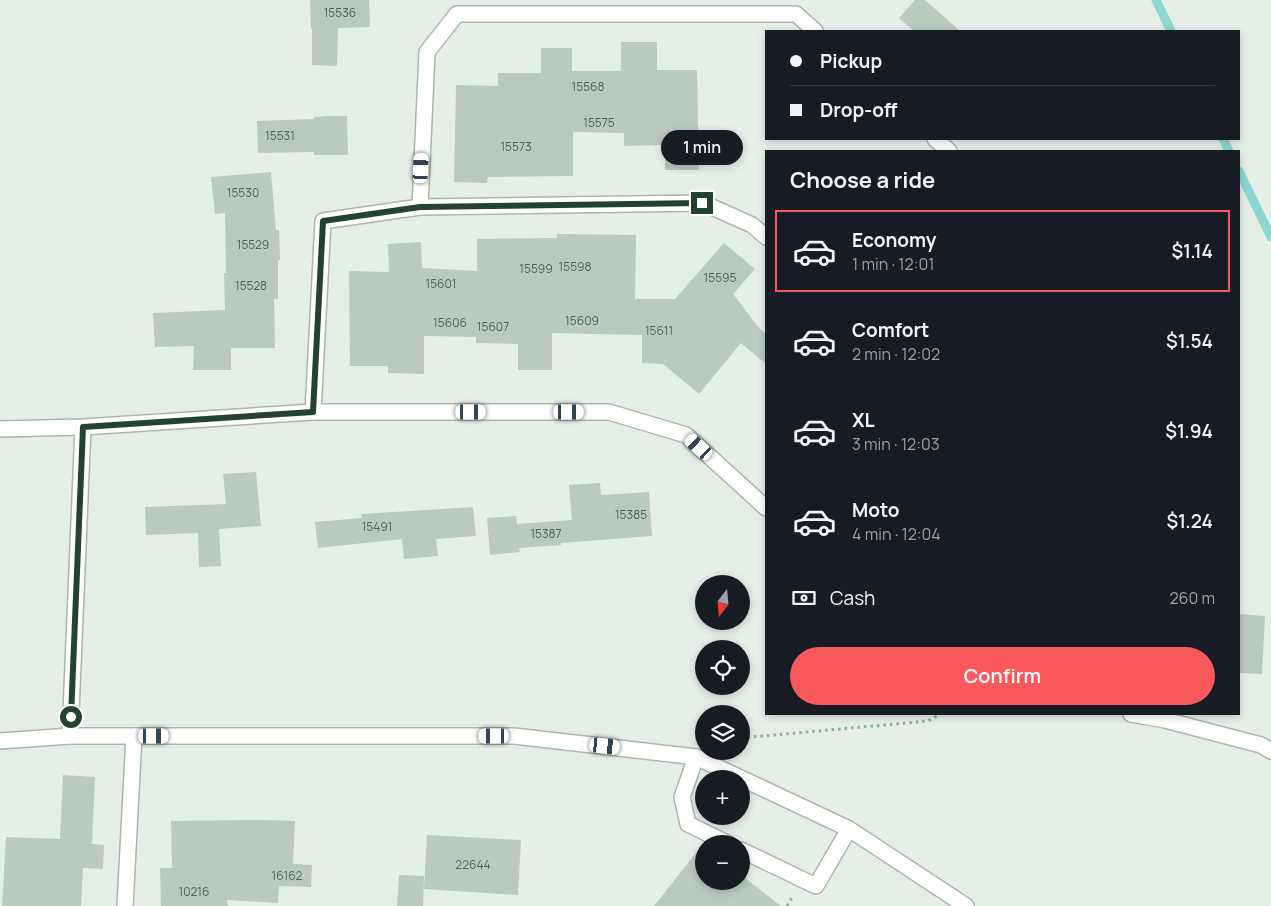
<!DOCTYPE html>
<html lang="en">
<head>
<meta charset="utf-8">
<style>
  :root { --surface:#171b24; --page:#242831; --text:#f1f3f6; --muted:#9ea1a6; --line:#363941; --accent:#f9595d }
  body { margin:0; font-family:Manrope,sans-serif; background:var(--page); color:var(--text); height:100vh; display:flex; flex-direction:column; font-size:19px; white-space:nowrap }
  * { box-sizing:border-box; margin:0 }
  p { font-size:16px; color:var(--muted) }
  .icon { flex:none; width:28px; height:28px; fill:none; stroke:currentColor; stroke-width:2; stroke-linecap:round; stroke-linejoin:round }
  .map { position:relative; flex:1; overflow:hidden }
  .drawer { position:absolute; left:765px; top:150px; width:475px; height:565px; display:flex; flex-direction:column; background:var(--surface); border-radius:0px; box-shadow:0 2px 8px #0003 }
  .drawer>* { flex:none }
  .top-card { position:absolute; left:765px; top:30px; width:475px; height:110px; border-radius:0px; box-shadow:0 2px 8px #0003; display:grid; align-content:center; height:110px; padding:0 25px; background:var(--surface) }
  .needle { width:32px; rotate:196deg }
  .tools { position:absolute; left:695px; top:575px; display:grid; gap:10px }
  .tools a { display:grid; place-items:center; width:55px; height:55px; border-radius:50%; background:var(--surface); box-shadow:0 2px 8px #0003; font-size:25px }
  .end { position:absolute; width:22px; height:22px; margin:-11px; border:6px solid #234331; background:#fff; box-shadow:0 0 0 2px #fff }
  .from { border-radius:50% }
  .bubble { position:absolute; height:35px; border-radius:18px; background:var(--surface); box-shadow:0 2px 8px #0003; font-size:16px; font-weight:600; line-height:35px; text-align:center }
  .car { position:absolute; width:15px; height:30px; margin:-15px -8px; border-radius:6px; box-shadow:0 0 4px 1px #0007; background:linear-gradient(#fff 24%,#345 0 40%,#fff 0 76%,#345 0 86%,#fff 0) }
  .top-card b { display:flex; align-items:center; gap:18px; height:48px; font-size:19px }
  .top-card b+b { border-top:1px solid var(--line) }
  .top-card i { width:12px; height:12px; background:var(--text) }
  ul { padding:0; list-style:none }
  li { display:flex; align-items:center; gap:15px; height:82px; margin:0 10px 8px; padding:0 15px; border:2px solid transparent; border-radius:0px }
  li div { flex:1 }
  li b { display:block; font-size:19px }
  li em { font-style:normal; font-weight:600 }
  li.selected { border-color:var(--accent) }
  li>.icon { width:45px; height:45px; stroke-width:1.5 }
  h2 { padding:0 25px; font-size:22px; line-height:60px }
  .pay { display:flex; align-items:center; gap:12px; height:55px; padding:0 25px; font-size:19px }
  .pay p { margin-inline-start:auto }
  .action { display:flex; gap:10px; margin-top:auto; padding:10px 25px }
  .action a { flex:1; height:58px; border-radius:30px; background:var(--accent); color:#fff; font-size:20px; font-weight:600; line-height:58px; text-align:center }
  .map>svg:first-child { display:block }
  .lines { fill:none; stroke-linecap:round; stroke-linejoin:round }
  .stream { stroke:#8bd6ce; stroke-width:9 }
  .building { fill:#bacac0 }
  .minor-casing { stroke:#a7b8ad; stroke-width:18 }
  .path { stroke:#84b498; stroke-width:3; stroke-dasharray:2.5 4; stroke-linecap:butt }
  .minor { stroke:#fff; stroke-width:15 }
  .route { stroke:#234331; stroke-width:6 }
  .labels { text-anchor:middle; stroke-width:4.5; stroke-linejoin:round; paint-order:stroke }
  .number-label { font-size:12px; fill:#496555 }
</style>
</head>
<body>
<div class="map">
<svg width="1271" height="906" viewBox="0 0 1271 906">
  <rect width="100%" height="100%" fill="#e5efe8"/>
  <g class="lines">
    <g class="stream">
      <path d="M 1156,0 L 1171,31"/>
      <path d="M 1223,139 L 1229,151"/>
      <path d="M 1239,171 L 1271,237"/>
    </g>
  </g>
  <g class="building">
    <path d="M 310,0 L 369,0 L 370,27 L 338,28 L 337,66 L 312,65 L 312,29 L 311,29 Z"/>
    <path d="M 915,0 L 925,0 L 960,31 L 914,31 L 899,18 Z"/>
    <path d="M 621,42 L 657,42 L 657,70 L 697,70 L 699,170 L 665,170 L 665,145 L 624,146 L 624,133 L 573,132 L 573,176 L 488,177 L 487,183 L 454,182 L 456,85 L 498,86 L 498,73 L 541,73 L 541,48 L 572,48 L 572,71 L 621,71 Z"/>
    <path d="M 330,116 L 347,116 L 348,155 L 314,155 L 314,152 L 258,153 L 257,121 L 314,119 L 314,117 Z"/>
    <path d="M 271,172 L 276,230 L 279,230 L 280,260 L 278,260 L 278,299 L 274,299 L 275,348 L 231,348 L 231,370 L 193,370 L 194,346 L 155,347 L 153,313 L 225,310 L 224,273 L 226,273 L 225,213 L 215,214 L 211,177 Z"/>
    <path d="M 557,234 L 636,235 L 635,299 L 675,299 L 724,243 L 755,269 L 733,294 L 759,328 L 766,334 L 766,364 L 741,343 L 699,394 L 663,364 L 642,363 L 642,335 L 552,333 L 552,370 L 518,370 L 518,344 L 476,343 L 476,337 L 424,336 L 424,374 L 388,373 L 388,366 L 350,366 L 349,271 L 389,272 L 388,244 L 421,242 L 422,268 L 477,271 L 477,239 L 557,238 Z"/>
    <path d="M 256,472 L 261,526 L 219,529 L 221,566 L 199,567 L 198,533 L 146,535 L 145,507 L 226,504 L 223,474 Z"/>
    <path d="M 600,483 L 601,495 L 649,492 L 652,536 L 561,543 L 561,545 L 519,548 L 520,552 L 490,555 L 487,518 L 516,516 L 517,524 L 572,520 L 569,485 Z"/>
    <path d="M 473,507 L 476,536 L 436,539 L 438,556 L 404,559 L 402,539 L 318,548 L 315,522 L 362,518 L 361,514 Z"/>
    <path d="M 1239,614 L 1265,616 L 1262,674 L 1239,673 Z"/>
    <path d="M 63,775 L 95,777 L 92,844 L 104,845 L 103,869 L 83,868 L 81,906 L 2,906 L 6,837 L 60,839 Z"/>
    <path d="M 262,820 L 295,821 L 293,864 L 312,865 L 311,887 L 279,886 L 278,903 L 227,900 L 228,906 L 161,906 L 160,868 L 172,868 L 171,821 Z"/>
    <path d="M 427,835 L 521,840 L 518,895 L 424,889 Z"/>
    <path d="M 703,844 L 704,881 L 741,881 L 741,875 L 781,906 L 654,906 Z"/>
    <path d="M 399,875 L 424,876 L 423,906 L 397,906 Z"/>
  </g>
  <g class="lines">
    <g class="minor-casing">
      <g id="minor">
        <path d="M 935,139 L 949,151"/>
        <path d="M 420,207 L 427,52 L 457,14 L 796,14 L 815,31"/>
        <path d="M 313,412 L 323,221 L 420,207 L 703,203 L 752,225 L 766,237"/>
        <path d="M 0,429 L 83,427 L 313,412 L 609,412 L 686,435 L 766,508"/>
        <path d="M 1131,714 L 1165,720 L 1261,745 L 1271,751"/>
        <path d="M 70,736 L 83,427"/>
        <path d="M 0,741 L 70,736 L 514,736 L 696,757 L 849,829 L 966,906"/>
        <path d="M 696,757 L 682,797 L 688,824 L 729,844"/>
        <path d="M 741,850 L 816,886 L 849,829"/>
        <path d="M 125,906 L 134,736"/>
      </g>
    </g>
    <g class="path">
      <path d="M 741,738 L 928,721 L 940,714"/>
      <path d="M 787,906 L 792,898"/>
    </g>
    <use href="#minor" class="minor"/>
  </g>
  <g class="lines">
    <path class="route" d="M 71,717 L 83,427 L 313,412 L 323,221 L 420,207 L 702,203"/>
  </g>
  <g class="labels">
    <g class="number-label">
      <text x="340" y="17">15536</text>
      <text x="588" y="91">15568</text>
      <text x="599" y="127">15575</text>
      <text x="280" y="140">15531</text>
      <text x="516" y="151">15573</text>
      <text x="243" y="197">15530</text>
      <text x="253" y="249">15529</text>
      <text x="575" y="271">15598</text>
      <text x="536" y="273">15599</text>
      <text x="720" y="282">15595</text>
      <text x="441" y="288">15601</text>
      <text x="251" y="290">15528</text>
      <text x="582" y="325">15609</text>
      <text x="450" y="327">15606</text>
      <text x="493" y="331">15607</text>
      <text x="659" y="335">15611</text>
      <text x="631" y="519">15385</text>
      <text x="377" y="531">15491</text>
      <text x="546" y="538">15387</text>
      <text x="473" y="869">22644</text>
      <text x="287" y="880">16162</text>
      <text x="194" y="896">10216</text>
    </g>
  </g>
</svg>
<div class="tools">
<a><svg class="needle" viewBox="-14 -14 28 28"><path d="M0-13l5 13h-10z" fill="#e53935"/><path d="M0 13l5-13h-10z" fill="#9ea1a6"/></svg></a>
<a><svg class="icon" aria-label="locate" viewBox="0 0 24 24"><circle cx="12" cy="12" r="6"/><path d="M12 2v4M12 18v4M2 12h4M18 12h4"/></svg></a>
<a><svg class="icon" aria-label="layers" viewBox="0 0 24 24"><path d="M12 4l9 5-9 5-9-5zM3 14l9 5 9-5"/></svg></a>
<a>+</a>
<a>−</a>
</div>
<i class="end from" style="left:71px;top:717px"></i>
<i class="end" style="left:702px;top:203px"></i>
<div class="bubble" style="left:661px;top:130px;width:82px">1 min</div>
<i class="car" style="left:421px;top:168px;rotate:3deg"></i>
<i class="car" style="left:471px;top:412px;rotate:90deg"></i>
<i class="car" style="left:569px;top:412px;rotate:90deg"></i>
<i class="car" style="left:699px;top:447px;rotate:312deg"></i>
<i class="car" style="left:154px;top:736px;rotate:90deg"></i>
<i class="car" style="left:494px;top:736px;rotate:270deg"></i>
<i class="car" style="left:605px;top:746px;rotate:96deg"></i>
<div class="top-card">
<b><i class="from"></i>Pickup</b>
<b><i></i>Drop-off</b>
</div>
<section class="drawer">
<h2>Choose a ride</h2>
<ul>
<li class="selected"><svg class="icon" aria-label="car" viewBox="0 0 24 24"><path d="M5 17H2v-5l4-1 3-4h7l3 4 3 1v5h-3M9 17h6M6 11h13"/><circle cx="7" cy="17" r="2"/><circle cx="17" cy="17" r="2"/></svg><div><b>Economy</b><p>1 min · 12:01</p></div><em>$1.14</em></li>
<li><svg class="icon" aria-label="car" viewBox="0 0 24 24"><path d="M5 17H2v-5l4-1 3-4h7l3 4 3 1v5h-3M9 17h6M6 11h13"/><circle cx="7" cy="17" r="2"/><circle cx="17" cy="17" r="2"/></svg><div><b>Comfort</b><p>2 min · 12:02</p></div><em>$1.54</em></li>
<li><svg class="icon" aria-label="car" viewBox="0 0 24 24"><path d="M5 17H2v-5l4-1 3-4h7l3 4 3 1v5h-3M9 17h6M6 11h13"/><circle cx="7" cy="17" r="2"/><circle cx="17" cy="17" r="2"/></svg><div><b>XL</b><p>3 min · 12:03</p></div><em>$1.94</em></li>
<li><svg class="icon" aria-label="car" viewBox="0 0 24 24"><path d="M5 17H2v-5l4-1 3-4h7l3 4 3 1v5h-3M9 17h6M6 11h13"/><circle cx="7" cy="17" r="2"/><circle cx="17" cy="17" r="2"/></svg><div><b>Moto</b><p>4 min · 12:04</p></div><em>$1.24</em></li>
</ul>
<div class="pay"><svg class="icon" aria-label="cash" viewBox="0 0 24 24"><path d="M3 7h18v10H3z"/><circle cx="12" cy="12" r="2"/></svg>Cash<p>260 m</p></div>
<div class="action"><a>Confirm</a></div>
</section>
</div>
</body>
</html>
